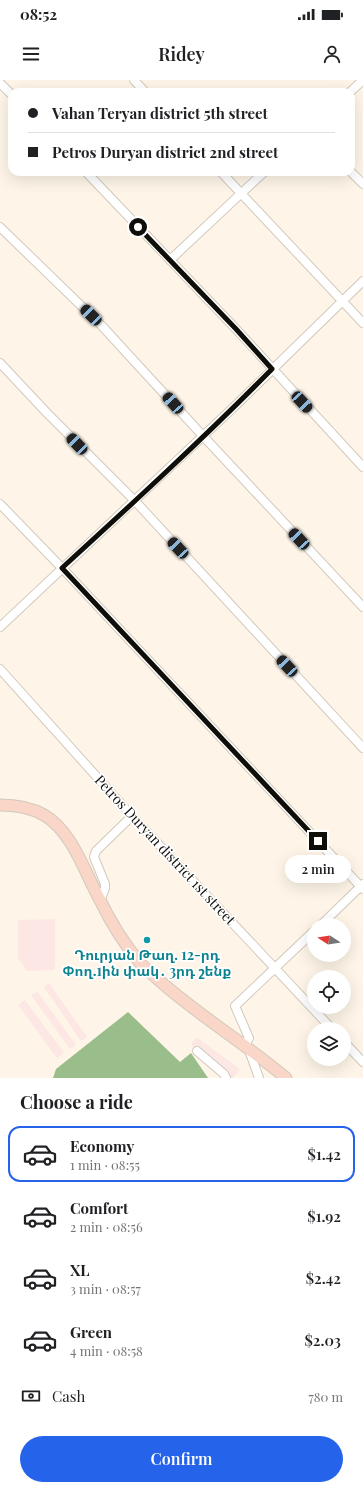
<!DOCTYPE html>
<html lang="en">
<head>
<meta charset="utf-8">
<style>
  :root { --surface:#fff; --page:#f6f6f6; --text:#202124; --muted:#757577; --line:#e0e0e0; --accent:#2563eb }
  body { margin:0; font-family:"Playfair Display","Noto Sans Armenian",serif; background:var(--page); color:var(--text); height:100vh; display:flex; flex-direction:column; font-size:15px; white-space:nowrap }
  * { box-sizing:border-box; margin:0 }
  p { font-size:13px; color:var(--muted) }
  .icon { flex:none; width:22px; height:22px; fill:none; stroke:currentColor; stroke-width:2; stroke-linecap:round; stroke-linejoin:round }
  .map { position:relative; height:998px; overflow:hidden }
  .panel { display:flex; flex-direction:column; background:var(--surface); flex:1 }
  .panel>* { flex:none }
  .banner { position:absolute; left:8px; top:8px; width:347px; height:88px; border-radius:12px; box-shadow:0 4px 16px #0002; display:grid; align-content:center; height:88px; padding:0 20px; background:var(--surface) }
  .needle { width:26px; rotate:282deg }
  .controls { position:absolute; left:307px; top:838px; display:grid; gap:8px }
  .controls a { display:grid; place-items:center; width:44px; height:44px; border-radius:50%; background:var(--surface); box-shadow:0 4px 16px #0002; font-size:20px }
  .end { position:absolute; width:18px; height:18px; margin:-9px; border:5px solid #100e09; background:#fff; box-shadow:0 0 0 2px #fff }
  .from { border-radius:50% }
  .bubble { position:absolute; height:28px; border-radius:14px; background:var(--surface); box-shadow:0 4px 16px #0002; font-size:13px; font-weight:600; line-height:28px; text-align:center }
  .car { position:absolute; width:12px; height:24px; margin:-12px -6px; border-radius:5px; box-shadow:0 0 3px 1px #0007; background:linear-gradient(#222 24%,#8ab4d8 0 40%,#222 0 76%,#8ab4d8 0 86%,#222 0) }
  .banner b { display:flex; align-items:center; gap:14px; height:38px; font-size:15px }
  .banner b+b { border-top:1px solid var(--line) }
  .banner i { width:10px; height:10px; background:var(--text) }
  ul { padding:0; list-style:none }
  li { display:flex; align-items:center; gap:12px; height:56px; margin:0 8px 6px; padding:0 12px; border:2px solid transparent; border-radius:12px }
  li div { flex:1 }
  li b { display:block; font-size:15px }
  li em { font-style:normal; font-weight:600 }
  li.active { border-color:var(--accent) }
  li>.icon { width:36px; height:36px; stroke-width:1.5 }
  h2 { padding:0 20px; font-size:18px; line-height:48px }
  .pay { display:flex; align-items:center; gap:10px; height:44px; padding:0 20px; font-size:15px }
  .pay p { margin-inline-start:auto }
  .primary-button { display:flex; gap:8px; margin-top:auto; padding:8px 20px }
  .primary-button a { flex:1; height:46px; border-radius:24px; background:var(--accent); color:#fff; font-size:16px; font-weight:600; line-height:46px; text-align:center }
  .status { display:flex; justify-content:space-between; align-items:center; height:28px; padding:0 20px; background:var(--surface); direction:ltr }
  .status svg { height:11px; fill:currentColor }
  header { display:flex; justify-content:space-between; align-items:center; height:52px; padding:0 20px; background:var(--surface); font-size:18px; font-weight:600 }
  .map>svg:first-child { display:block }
  .industrial { fill:#fce7e4 }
  .forest { fill:#9abe8b }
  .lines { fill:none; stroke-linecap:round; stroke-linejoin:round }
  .street-casing { stroke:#d1c9bc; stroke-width:10 }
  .secondary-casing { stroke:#d1c9bc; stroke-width:13 }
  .street { stroke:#fff; stroke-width:8 }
  .secondary { stroke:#f9d6c7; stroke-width:11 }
  .route { stroke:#100e09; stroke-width:5 }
  .culture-dot { fill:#0f9aa8; stroke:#fff; stroke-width:1.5 }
  .labels { text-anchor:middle; stroke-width:3.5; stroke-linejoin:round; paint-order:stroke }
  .street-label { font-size:14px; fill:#100e09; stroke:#fff }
  .culture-label { font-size:14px; font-weight:bold; fill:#0d838f; stroke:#fff }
</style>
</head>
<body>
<div class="status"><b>08:52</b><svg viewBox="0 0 49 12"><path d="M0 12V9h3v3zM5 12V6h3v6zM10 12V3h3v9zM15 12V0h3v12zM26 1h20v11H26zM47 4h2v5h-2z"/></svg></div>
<header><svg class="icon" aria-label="menu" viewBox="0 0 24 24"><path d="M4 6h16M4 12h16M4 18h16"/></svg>Ridey<svg class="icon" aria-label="person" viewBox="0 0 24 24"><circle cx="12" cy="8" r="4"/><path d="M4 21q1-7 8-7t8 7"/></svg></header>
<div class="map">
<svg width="363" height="998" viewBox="0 0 363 998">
  <rect width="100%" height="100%" fill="#fef5e8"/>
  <g class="industrial">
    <path d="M 55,839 L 55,890 L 27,891 L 18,878 L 18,840 Z"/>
    <path d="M 49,903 L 87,957 L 81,961 L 44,907 Z"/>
    <path d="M 37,911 L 76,965 L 70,969 L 31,915 Z"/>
    <path d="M 25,920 L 64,973 L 57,978 L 18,925 Z"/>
    <path d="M 196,957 L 240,989 L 233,998 L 226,998 L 230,993 L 191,965 Z"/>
  </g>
  <path class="forest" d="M 128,932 L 180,982 L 191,973 L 208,998 L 53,998 L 56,989 Z"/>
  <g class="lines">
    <g class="street-casing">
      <g id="street">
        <path d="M 134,0 L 145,12"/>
        <path d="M 0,3 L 12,15"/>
        <path d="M 350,12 L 363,0"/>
        <path d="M 86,92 L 236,249 L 363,387"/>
        <path d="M 221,92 L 363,243"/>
        <path d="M 351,92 L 363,104"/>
        <path d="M 0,147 L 102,246 L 203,356 L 363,527"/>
        <path d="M 170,180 L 264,92"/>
        <path d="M 0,283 L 47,333 L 135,421 L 363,668"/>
        <path d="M 0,424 L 62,488 L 363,809"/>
        <path d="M 0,547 L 235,326 L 363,201"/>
        <path d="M 0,589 L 132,736 L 332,949"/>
        <path d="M 100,821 L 105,808 L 105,804 L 94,777 L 96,771 L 132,736"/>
        <path d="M 321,845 L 363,804"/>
        <path d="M 344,962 L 363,982"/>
        <path d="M 244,967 L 249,958 L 235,926 L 314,851"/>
        <path d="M 249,970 L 259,998"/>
        <path d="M 197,971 L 224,994 L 226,998"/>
      </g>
    </g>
    <g class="secondary-casing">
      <path id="secondary" d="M 0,725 C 16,725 30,727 44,735 C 72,751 85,793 100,820 C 111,843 124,864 141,884 C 149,892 159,900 168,908 C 206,940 248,966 286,998"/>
    </g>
    <use href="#street" class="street"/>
    <use href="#secondary" class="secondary"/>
  </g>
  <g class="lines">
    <path class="route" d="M 138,147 L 236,249 L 272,289 C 204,358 133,423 62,488 L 318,761"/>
  </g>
  <circle class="culture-dot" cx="147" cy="860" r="4"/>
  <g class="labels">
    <g class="street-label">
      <text transform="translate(165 770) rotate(47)" y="5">Petros Duryan district 1st street</text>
    </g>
    <g class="culture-label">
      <text x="147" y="880">Դուրյան Թաղ. 12-րդ<tspan x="147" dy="16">Փող.1ին փակ․ 3րդ շենք</tspan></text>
    </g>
  </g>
</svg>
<div class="controls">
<a><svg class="needle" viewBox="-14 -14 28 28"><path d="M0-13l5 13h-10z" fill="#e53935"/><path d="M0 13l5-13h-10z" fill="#757577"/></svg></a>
<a><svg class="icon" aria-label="locate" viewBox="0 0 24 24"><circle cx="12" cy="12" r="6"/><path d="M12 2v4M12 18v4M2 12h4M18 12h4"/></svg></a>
<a><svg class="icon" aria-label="layers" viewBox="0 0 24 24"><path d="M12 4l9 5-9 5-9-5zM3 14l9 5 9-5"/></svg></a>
</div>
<i class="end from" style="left:138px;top:147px"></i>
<i class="end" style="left:318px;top:761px"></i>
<div class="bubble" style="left:285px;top:775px;width:66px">2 min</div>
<i class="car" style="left:91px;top:235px;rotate:314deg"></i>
<i class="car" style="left:302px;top:322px;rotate:137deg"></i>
<i class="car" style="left:173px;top:323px;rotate:318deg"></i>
<i class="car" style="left:77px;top:364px;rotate:316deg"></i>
<i class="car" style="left:299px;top:459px;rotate:317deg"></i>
<i class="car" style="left:178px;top:468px;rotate:317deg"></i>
<i class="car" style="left:287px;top:586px;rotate:317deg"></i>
<div class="banner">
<b><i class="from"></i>Vahan Teryan district 5th street</b>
<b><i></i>Petros Duryan district 2nd street</b>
</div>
</div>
<section class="panel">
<h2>Choose a ride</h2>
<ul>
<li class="active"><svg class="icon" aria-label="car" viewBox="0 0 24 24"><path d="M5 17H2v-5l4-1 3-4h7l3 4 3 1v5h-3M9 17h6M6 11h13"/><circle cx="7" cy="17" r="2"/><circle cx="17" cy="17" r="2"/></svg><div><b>Economy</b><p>1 min · 08:55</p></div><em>$1.42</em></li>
<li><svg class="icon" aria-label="car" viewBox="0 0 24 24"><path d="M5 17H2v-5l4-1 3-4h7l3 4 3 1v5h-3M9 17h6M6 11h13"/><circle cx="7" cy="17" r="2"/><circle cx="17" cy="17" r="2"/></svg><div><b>Comfort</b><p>2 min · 08:56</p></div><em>$1.92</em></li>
<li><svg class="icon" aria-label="car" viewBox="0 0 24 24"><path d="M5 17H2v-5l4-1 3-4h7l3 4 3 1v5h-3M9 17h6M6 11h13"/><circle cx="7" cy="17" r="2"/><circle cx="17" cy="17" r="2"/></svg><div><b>XL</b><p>3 min · 08:57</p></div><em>$2.42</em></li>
<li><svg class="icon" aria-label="car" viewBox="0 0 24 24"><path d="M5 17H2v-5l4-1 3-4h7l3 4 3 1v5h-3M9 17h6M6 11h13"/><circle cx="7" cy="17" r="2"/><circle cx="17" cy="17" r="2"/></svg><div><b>Green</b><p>4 min · 08:58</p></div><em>$2.03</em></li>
</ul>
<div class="pay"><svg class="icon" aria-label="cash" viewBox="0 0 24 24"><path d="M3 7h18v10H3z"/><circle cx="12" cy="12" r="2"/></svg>Cash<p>780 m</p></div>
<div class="primary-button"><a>Confirm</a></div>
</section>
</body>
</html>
